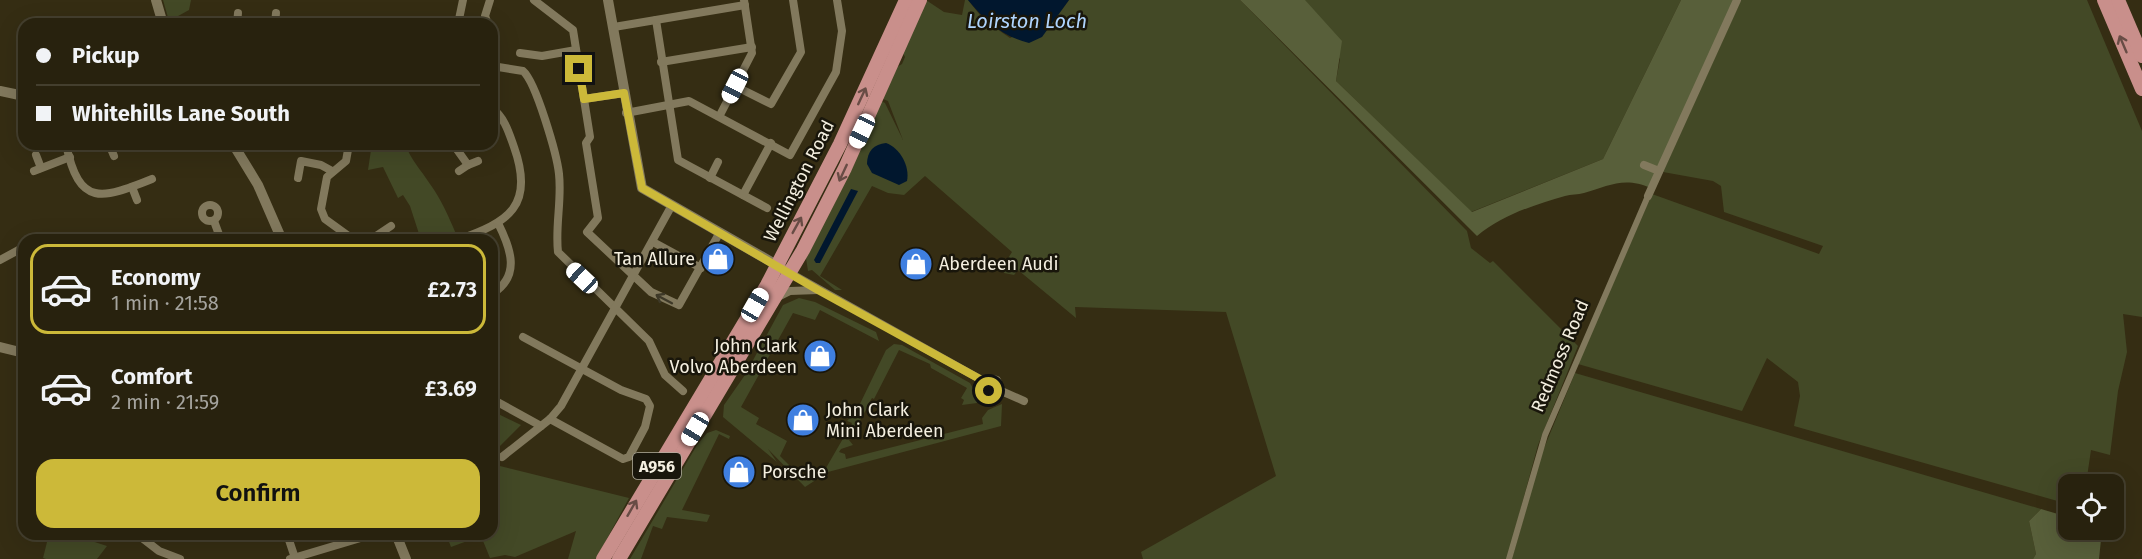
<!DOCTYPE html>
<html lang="en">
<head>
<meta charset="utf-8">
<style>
  :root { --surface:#28220e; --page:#302a17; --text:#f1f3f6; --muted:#a5a49e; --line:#443f2e; --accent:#ccb939 }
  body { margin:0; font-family:"Fira Sans",sans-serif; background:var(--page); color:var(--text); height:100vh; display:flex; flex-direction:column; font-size:22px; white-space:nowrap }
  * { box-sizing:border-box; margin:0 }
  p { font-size:20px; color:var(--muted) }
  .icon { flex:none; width:33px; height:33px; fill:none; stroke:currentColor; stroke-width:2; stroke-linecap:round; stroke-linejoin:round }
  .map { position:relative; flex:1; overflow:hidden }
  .details { position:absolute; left:18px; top:234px; width:480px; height:306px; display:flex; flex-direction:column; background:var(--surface); border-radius:18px; box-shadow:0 6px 24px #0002,0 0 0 2px var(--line) }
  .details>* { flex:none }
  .hud { position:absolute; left:18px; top:18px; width:480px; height:132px; border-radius:18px; box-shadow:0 6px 24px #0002,0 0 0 2px var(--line); display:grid; align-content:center; height:132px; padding:0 18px; background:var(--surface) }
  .controls { position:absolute; left:2058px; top:474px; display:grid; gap:12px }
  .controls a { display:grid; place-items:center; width:66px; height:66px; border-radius:12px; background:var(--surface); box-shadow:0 6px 24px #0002,0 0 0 2px var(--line); font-size:30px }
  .end { position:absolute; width:27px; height:27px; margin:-14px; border:8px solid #ccb939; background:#111; box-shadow:0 0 0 3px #111 }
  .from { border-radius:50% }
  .car { position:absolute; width:18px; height:36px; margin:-18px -9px; border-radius:8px; box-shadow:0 0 4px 2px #0007; background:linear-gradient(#fff 24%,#345 0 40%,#fff 0 76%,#345 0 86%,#fff 0) }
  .hud b { display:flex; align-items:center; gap:21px; height:57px; font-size:22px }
  .hud b+b { border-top:2px solid var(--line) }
  .hud i { width:15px; height:15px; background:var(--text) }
  ul { padding:10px 0 0; list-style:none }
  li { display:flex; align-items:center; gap:18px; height:90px; margin:0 12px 9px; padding:0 6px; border:3px solid transparent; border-radius:18px }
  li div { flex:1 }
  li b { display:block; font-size:22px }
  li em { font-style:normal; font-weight:600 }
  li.active { border-color:var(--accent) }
  li>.icon { width:54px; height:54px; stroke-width:1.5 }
  .action { display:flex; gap:12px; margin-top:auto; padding:12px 18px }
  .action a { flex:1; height:69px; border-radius:18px; background:var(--accent); color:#111; font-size:24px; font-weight:600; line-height:69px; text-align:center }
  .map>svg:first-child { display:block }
  .green { fill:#434926 }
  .forest { fill:#585f3a }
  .water { fill:#01172e }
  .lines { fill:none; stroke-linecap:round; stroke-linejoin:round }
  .pedestrian { stroke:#82795d; stroke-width:6 }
  .minor { stroke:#82795d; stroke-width:8 }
  .tertiary { stroke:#82795d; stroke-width:10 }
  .primary { stroke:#c98f8b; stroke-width:14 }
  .oneway { stroke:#684c45 }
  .oneway2 { stroke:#3e3928 }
  .route { stroke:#ccb939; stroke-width:8 }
  .labels { text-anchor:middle; stroke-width:5; stroke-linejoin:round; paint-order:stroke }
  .shield { fill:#19160b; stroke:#b2aea0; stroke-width:1.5 }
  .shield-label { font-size:16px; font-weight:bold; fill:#f4efe0 }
  .street-label { font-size:18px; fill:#f4efe0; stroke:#19160b }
  .poi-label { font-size:18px; fill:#f4efe0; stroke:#19160b; text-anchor:start }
  .water-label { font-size:20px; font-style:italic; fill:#afd4fd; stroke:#19160b }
</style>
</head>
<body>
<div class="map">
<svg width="2142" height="559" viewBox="0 0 2142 559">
  <rect width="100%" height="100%" fill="#352d13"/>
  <g class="green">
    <path d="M 163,0 L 191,0 L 189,10 L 169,21 Z"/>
    <path d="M 926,0 L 944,12 L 962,15 L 965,0 L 968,0 L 984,20 L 1010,38 L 1058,15 L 1069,0 L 1240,0 L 1467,231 L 1471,248 L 1490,263 L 1493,261 L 1578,346 L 1538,445 L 1507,559 L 1143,559 L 1141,552 L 1276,476 L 1226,312 L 1075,307 L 1076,318 L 1018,270 L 1014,275 L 1004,273 L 1005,263 L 1012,252 L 925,176 L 904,195 L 888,193 L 872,186 L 820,276 L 842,290 L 835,290 L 812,270 L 808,271 L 806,258 L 851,170 L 881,101 L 885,103 L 903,140 L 888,101 L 883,99 L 897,67 L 902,64 L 905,57 L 903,53 Z"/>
    <path d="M 1304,0 L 1681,0 L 1603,159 L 1471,212 L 1336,81 L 1340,59 Z"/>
    <path d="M 1741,0 L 2087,0 L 2142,131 L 2142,317 L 2123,314 L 2127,352 L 2118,391 L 2110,455 L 2091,450 L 2086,484 L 2068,484 L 2068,504 L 1794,426 L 1800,396 L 1798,382 L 1767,358 L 1742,411 L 1578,364 L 1652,194 L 1819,254 L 1823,246 L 1724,212 L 1721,186 L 1713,181 L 1663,172 Z"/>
    <path d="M 378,144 L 405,144 C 411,160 421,170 430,184 C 441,199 449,217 456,234 L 441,240 L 421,240 L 410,206 L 403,195 L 398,198 L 383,167 L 368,170 L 371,150 L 377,151 Z"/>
    <path d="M 799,298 L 815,302 L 876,332 L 879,341 L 820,310 L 815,320 L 793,313 L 741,407 L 759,418 L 756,424 L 787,441 L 780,456 L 805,481 L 826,468 L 852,423 L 847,421 L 857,410 L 886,350 L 894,344 L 902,345 L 970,383 L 979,399 L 977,403 L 962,405 L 964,400 L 961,398 L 967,388 L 931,368 L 930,364 L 899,350 L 874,399 L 872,398 L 867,406 L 873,409 L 867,408 L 849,440 L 853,445 L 841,449 L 839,452 L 845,454 L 846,459 L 983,424 L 982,418 L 988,410 L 1002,404 L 1001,426 L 828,472 L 805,487 L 768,449 L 777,462 L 723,417 L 724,405 L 745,375 L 783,305 Z"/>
    <path d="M 1575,373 L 2041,509 L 2029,521 L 2036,554 L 2033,559 L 1512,559 L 1542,453 Z"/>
    <path d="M 492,411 L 521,425 L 492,454 Z"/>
    <path d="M 716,430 L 730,436 L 729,439 L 719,434 L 682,510 L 710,515 L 707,522 L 667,517 L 662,529 L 653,526 L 641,559 L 630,559 L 697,445 L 707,433 Z"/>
    <path d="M 492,464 L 629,498 L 596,559 L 568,559 L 576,531 L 515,557 L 505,555 L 490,558 L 481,536 L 451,547 L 446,534 L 492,534 Z"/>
    <path d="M 49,534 L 70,534 L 107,546 L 97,559 L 46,559 L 43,558 Z"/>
  </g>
  <g class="forest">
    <path d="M 1240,0 L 1305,0 L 1342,41 L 1336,81 L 1472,212 L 1603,159 L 1681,0 L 1737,0 L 1651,188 C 1624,176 1608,186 1584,193 C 1578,195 1571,194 1565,196 C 1534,205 1502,215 1477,236 Z"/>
    <path d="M 2041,509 L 2068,517 L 2068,530 L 2102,530 L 2099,559 L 2033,559 L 2036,554 L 2029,521 Z"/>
  </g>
  <g class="water">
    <path d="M 968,0 L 1069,0 L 1042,37 L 1029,43 C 1002,36 986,22 968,0 Z"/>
    <path d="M 886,143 C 900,148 910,166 907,181 L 899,185 L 872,173 L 867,164 C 867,151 874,144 886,143 Z"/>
    <path d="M 851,189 L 858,191 L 820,263 L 816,263 L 814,260 Z"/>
  </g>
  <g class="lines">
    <path class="pedestrian" d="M 1509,559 L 1545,435 L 1648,196"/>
    <g class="minor">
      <path d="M 534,0 L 573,30 L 590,137 L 586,143 L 598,218 L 587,232 L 651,292 L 679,305 L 720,232"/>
      <path d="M 656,20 L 678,160 L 767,208"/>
      <path d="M 237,24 L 238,13"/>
      <path d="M 275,24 L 276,13"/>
      <path d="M 458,24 L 463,0"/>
      <path d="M 488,24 L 485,16 L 490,0"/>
      <path d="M 614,27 L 745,5"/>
      <path d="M 492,31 L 493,32"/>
      <path d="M 520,53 L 542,56 L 576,50"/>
      <path d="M 661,62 L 752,47"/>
      <path d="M 492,66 L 523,71 C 536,82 557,155 559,174 C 562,200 555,226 558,252 L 649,341 L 665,375 L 683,391"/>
      <path d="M 735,86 L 771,104 L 801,52 L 793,0"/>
      <path d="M 584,99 L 624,93"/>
      <path d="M 626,113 L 689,101 L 790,155 L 836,72 L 842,31 L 837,0"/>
      <path d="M 720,115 L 752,53 L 744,0"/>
      <path d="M 66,144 C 79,208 102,199 152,179"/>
      <path d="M 109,144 L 114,156"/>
      <path d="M 166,144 L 169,144"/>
      <path d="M 349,144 L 346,161 L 327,177 L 321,209 L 325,219 L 354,240"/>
      <path d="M 453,144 L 468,165 L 478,161"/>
      <path d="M 36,155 L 41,168"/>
      <path d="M 1644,165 L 1659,171"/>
      <path d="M 34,171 L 70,157"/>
      <path d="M 459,171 L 468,165"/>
      <path d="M 298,178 L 301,161 L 321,165 L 332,171"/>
      <path d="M 710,178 L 718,162"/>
      <path d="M 132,187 L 137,200"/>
      <path d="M 743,195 L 771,143"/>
      <path d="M 1648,196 L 1737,0"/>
      <circle cx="210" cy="213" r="8"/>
      <path d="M 214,221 L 221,240"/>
      <path d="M 44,240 L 46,239"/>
      <path d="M 370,240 L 391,226"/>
      <path d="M 457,240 C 509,222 535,206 514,147 C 509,133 505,118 492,108"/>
      <path d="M 653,242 L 701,268"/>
      <path d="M 0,260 L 24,247"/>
      <path d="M 790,273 L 987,383 L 991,392 L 1000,389 L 997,380 L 992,379 L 987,383"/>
      <path d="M 492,294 C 521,276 511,249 498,223"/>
      <path d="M 778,297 L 790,291 L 818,290"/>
      <path d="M 523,337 L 621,390 L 646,399 L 650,406 L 645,427 L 629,457 L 623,459 L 550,419"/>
      <path d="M 999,390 L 1024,401"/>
      <path d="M 492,399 L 541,426"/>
      <path d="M 502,457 L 550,419 L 561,406 L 672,205"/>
      <path d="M 137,534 L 159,551 L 180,559"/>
      <path d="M 287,534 L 295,558"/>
      <path d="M 290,559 L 374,534"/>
    </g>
    <g class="tertiary">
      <path d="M 156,0 L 163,24"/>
      <path d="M 608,0 L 642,188 L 782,268"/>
      <path d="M 0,91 L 24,96"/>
      <path d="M 233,144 L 258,185 L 282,240"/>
      <path d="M 0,347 L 24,353"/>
      <path d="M 396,534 L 406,559"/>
    </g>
    <g class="primary">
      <path d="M 2104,0 L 2142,89"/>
      <path d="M 2118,0 L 2142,56"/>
      <path d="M 603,559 L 767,285 L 840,144 L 906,0"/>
      <path d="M 619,559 L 803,250 L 845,168 L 920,0"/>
    </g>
  </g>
  <defs><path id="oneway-shaft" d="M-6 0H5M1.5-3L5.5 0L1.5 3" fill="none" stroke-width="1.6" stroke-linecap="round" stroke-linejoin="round" transform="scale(1.5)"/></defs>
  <g class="oneway">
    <use href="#oneway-shaft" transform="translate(2123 44) rotate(-113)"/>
    <use href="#oneway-shaft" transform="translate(862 96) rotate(-65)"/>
    <use href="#oneway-shaft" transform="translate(843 173) rotate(115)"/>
    <use href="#oneway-shaft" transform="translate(797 225) rotate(-61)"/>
    <use href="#oneway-shaft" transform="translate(632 508) rotate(-60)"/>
  </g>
  <use class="oneway2" href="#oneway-shaft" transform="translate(664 299) rotate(-152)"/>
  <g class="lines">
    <path class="route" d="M 579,69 L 584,99 L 624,93 L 642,188 L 818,290 L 987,383 L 989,391"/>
  </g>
  <defs>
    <g id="shop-disc" transform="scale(1.725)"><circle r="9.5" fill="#3f7fe0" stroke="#19160b"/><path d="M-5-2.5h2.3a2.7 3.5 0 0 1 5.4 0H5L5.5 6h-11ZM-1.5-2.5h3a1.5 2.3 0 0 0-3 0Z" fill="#fff"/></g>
  </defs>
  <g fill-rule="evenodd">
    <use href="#shop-disc" x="718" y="259"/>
    <use href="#shop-disc" x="916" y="264"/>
    <use href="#shop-disc" x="820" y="356"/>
    <use href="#shop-disc" x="803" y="420"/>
    <use href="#shop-disc" x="739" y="472"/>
  </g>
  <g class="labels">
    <rect class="shield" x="633" y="453" width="48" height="26" rx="4.5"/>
    <g class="shield-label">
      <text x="657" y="472">A956</text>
    </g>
    <g class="street-label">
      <text transform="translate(799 181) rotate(-63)" y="6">Wellington Road</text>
      <text transform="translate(1560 356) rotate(-67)" y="6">Redmoss Road</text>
    </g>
    <g class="poi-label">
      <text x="695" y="265" text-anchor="end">Tan Allure</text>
      <text x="939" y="270">Aberdeen Audi</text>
      <text x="797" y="352" text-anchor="end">John Clark<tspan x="797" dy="21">Volvo Aberdeen</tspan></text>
      <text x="826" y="416">John Clark<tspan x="826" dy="21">Mini Aberdeen</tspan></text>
      <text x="762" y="478">Porsche</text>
    </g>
    <g class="water-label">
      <text x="1027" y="28">Loirston Loch</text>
    </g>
  </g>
</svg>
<div class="controls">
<a><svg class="icon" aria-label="locate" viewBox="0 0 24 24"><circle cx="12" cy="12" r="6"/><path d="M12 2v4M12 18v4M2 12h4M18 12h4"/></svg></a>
</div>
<i class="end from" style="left:989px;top:391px"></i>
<i class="end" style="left:579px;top:69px"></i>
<i class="car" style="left:735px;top:86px;rotate:207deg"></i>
<i class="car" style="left:862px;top:131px;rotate:205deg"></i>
<i class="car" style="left:582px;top:278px;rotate:313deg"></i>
<i class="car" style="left:755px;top:305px;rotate:30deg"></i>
<i class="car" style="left:695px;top:429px;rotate:211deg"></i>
<div class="hud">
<b><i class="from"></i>Pickup</b>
<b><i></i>Whitehills Lane South</b>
</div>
<section class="details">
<ul>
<li class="active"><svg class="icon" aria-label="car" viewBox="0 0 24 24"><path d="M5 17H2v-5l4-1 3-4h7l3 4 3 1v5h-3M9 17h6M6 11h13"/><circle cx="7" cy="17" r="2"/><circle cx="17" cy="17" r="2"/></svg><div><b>Economy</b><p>1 min · 21:58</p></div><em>£2.73</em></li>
<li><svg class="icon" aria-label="car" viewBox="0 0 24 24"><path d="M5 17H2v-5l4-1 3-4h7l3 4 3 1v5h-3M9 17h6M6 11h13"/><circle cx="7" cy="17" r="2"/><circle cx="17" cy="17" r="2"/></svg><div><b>Comfort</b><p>2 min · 21:59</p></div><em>£3.69</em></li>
</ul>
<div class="action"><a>Confirm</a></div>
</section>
</div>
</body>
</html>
